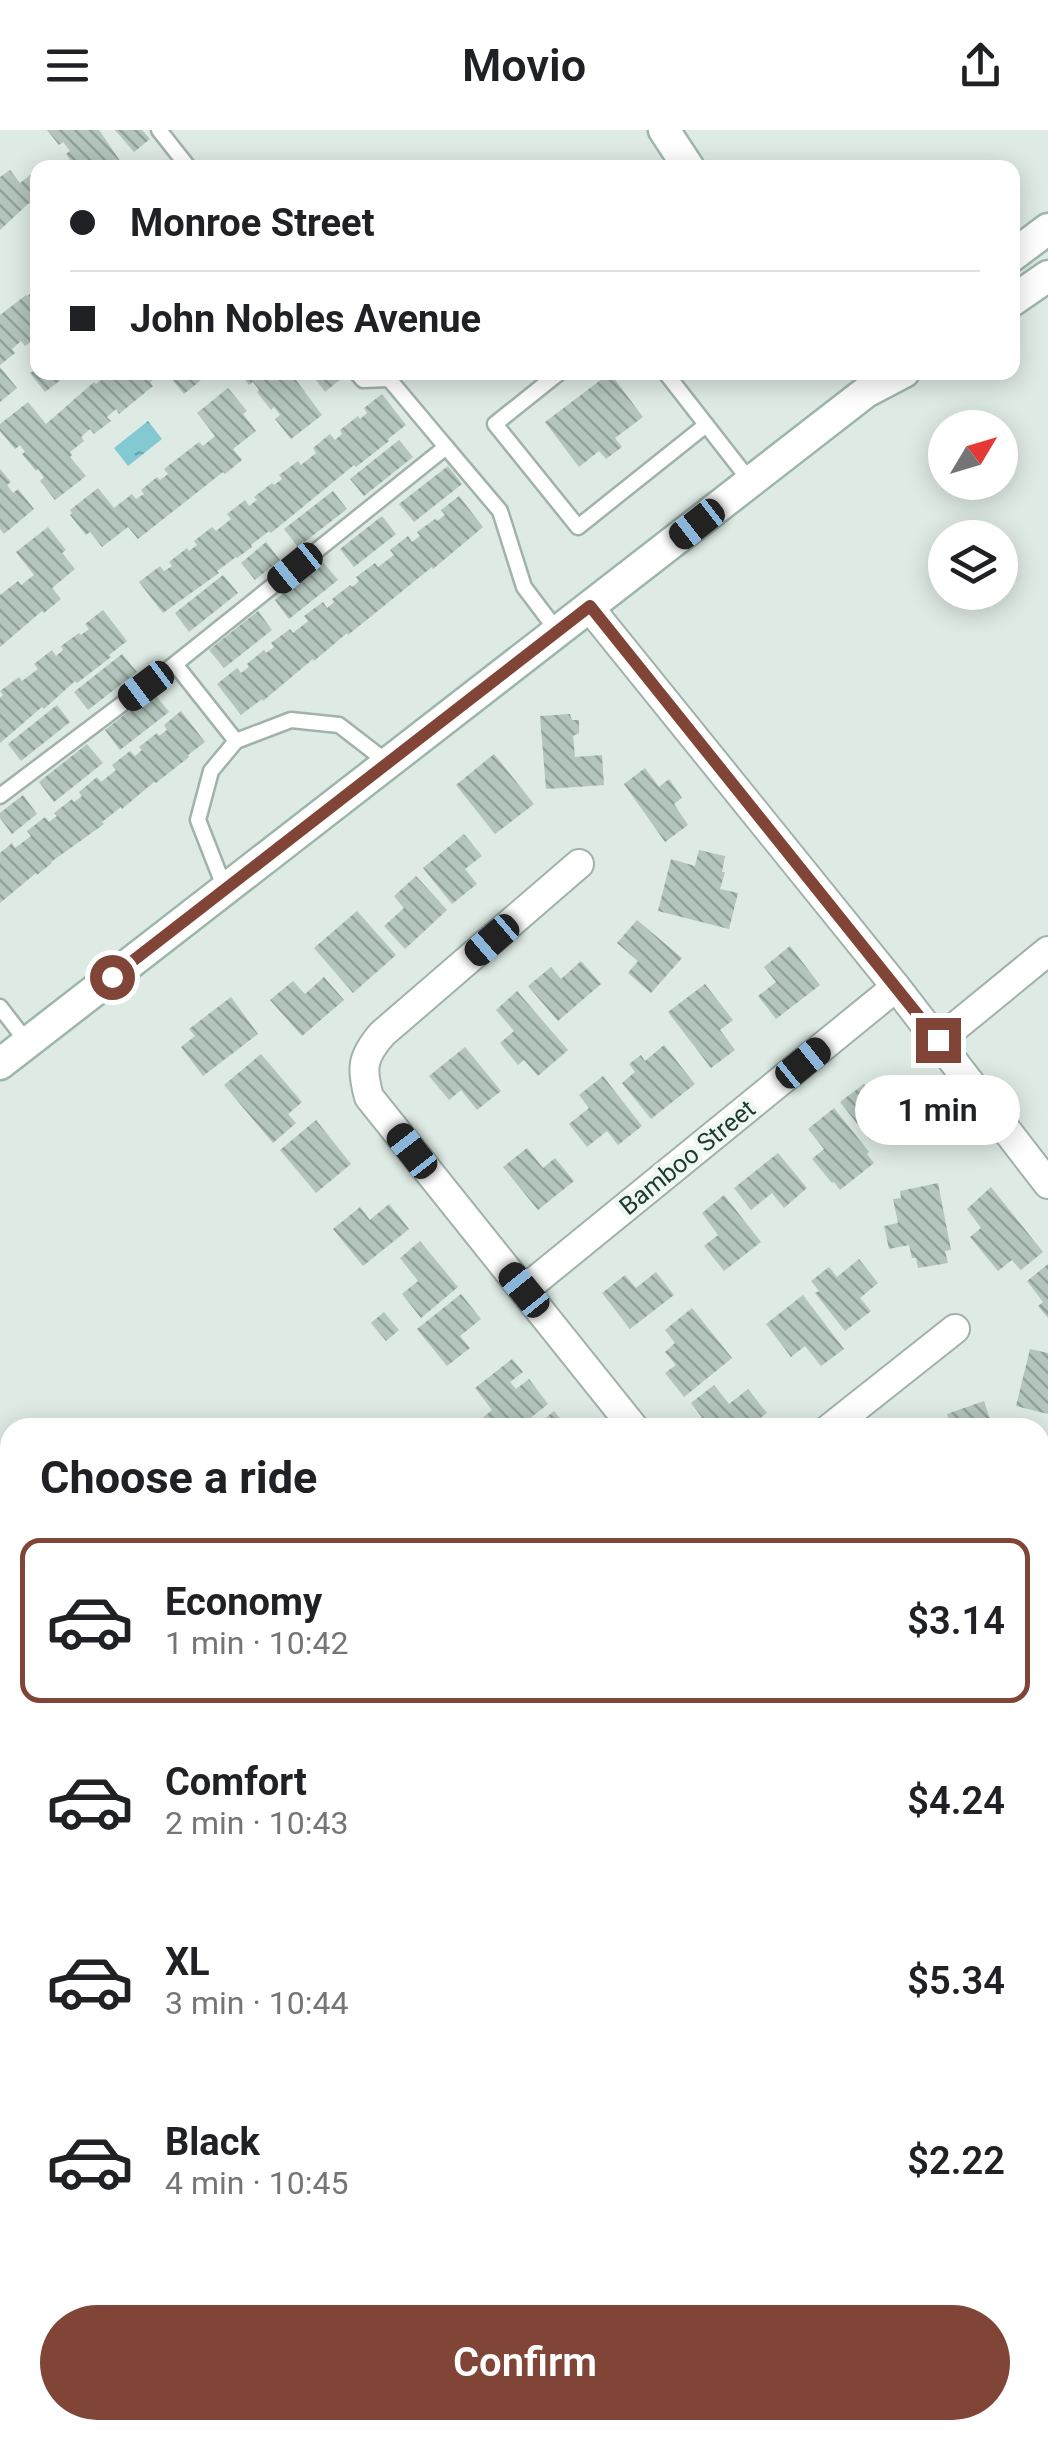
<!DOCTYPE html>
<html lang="en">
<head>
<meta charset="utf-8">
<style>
  :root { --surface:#fff; --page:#f6f6f6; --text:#202124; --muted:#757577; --line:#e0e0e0; --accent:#804537 }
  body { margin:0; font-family:Roboto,sans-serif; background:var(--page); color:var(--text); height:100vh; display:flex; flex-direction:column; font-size:38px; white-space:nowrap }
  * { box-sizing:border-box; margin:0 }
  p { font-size:32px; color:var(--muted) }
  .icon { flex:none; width:55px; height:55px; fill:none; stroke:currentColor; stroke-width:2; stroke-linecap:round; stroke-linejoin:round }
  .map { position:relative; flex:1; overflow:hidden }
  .details { position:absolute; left:0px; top:1288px; width:1050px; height:1022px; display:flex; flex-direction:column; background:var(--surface); border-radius:30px 30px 0 0; box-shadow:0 5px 25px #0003 }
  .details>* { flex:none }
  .top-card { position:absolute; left:30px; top:30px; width:990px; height:220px; border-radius:20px; box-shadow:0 5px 25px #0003; display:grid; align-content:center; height:220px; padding:0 40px; background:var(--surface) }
  .needle { width:65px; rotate:52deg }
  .fabs { position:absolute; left:928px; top:280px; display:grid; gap:20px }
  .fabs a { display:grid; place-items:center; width:90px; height:90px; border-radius:50%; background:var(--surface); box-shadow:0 5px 25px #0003; font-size:50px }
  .end { position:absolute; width:45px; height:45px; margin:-22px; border:12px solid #804537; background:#fff; box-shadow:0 0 0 5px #fff }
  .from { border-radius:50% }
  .bubble { position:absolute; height:70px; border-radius:35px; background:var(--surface); box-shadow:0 5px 25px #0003; font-size:32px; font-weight:600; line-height:70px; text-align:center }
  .car { position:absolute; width:30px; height:60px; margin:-30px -15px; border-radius:12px; box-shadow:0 0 8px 2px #0007; background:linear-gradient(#222 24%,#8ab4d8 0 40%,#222 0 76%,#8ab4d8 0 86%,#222 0) }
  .top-card b { display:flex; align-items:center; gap:35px; height:95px; font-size:38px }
  .top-card b+b { border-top:2px solid var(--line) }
  .top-card i { width:25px; height:25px; background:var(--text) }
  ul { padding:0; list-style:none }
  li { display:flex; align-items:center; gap:30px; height:165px; margin:0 20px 15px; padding:0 20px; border:5px solid transparent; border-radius:20px }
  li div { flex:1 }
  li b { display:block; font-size:38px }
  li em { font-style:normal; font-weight:600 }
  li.current { border-color:var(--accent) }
  li>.icon { width:90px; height:90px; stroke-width:1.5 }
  h2 { padding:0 40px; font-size:45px; line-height:120px }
  .button { display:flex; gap:20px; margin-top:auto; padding:20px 40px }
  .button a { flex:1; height:115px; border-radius:60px; background:var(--accent); color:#fff; font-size:40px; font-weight:600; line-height:115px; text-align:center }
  header { display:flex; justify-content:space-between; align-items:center; height:130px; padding:0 40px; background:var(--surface); font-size:45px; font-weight:600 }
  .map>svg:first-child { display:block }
  .park { fill:url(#park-crowns) }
  .water { fill:url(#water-ripples) }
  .building { fill:url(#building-back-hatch) }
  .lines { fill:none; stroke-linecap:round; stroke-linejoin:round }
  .service-casing { stroke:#a1b2ab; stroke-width:19 }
  .minor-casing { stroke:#a1b2ab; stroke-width:32 }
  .secondary-casing { stroke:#9db6ac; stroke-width:35 }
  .service { stroke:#fff; stroke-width:14 }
  .minor { stroke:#fff; stroke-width:28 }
  .secondary { stroke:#fff; stroke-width:30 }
  .route { stroke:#804537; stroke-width:12 }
  .labels { text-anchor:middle; stroke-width:9; stroke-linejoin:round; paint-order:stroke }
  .street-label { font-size:25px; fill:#1f3a31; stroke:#eef7f2 }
</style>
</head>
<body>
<header><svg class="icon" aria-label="menu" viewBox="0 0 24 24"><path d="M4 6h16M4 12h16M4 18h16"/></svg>Movio<svg class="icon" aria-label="share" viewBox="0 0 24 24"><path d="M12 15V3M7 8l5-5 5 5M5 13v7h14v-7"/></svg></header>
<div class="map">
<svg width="1048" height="2308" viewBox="0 0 1048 2308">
  <defs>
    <pattern id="park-crowns" width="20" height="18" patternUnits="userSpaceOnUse" patternTransform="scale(2.5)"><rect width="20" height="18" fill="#b5dcbe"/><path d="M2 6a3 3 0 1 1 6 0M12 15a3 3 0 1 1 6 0" fill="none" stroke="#9bbea4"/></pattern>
    <pattern id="water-ripples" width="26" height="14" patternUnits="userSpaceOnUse" patternTransform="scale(2.5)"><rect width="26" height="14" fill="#83c9d2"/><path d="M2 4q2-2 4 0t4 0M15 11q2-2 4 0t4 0" fill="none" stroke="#6ba4ab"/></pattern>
    <pattern id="building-back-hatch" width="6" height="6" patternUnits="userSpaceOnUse" patternTransform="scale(2.5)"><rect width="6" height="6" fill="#b3c5bd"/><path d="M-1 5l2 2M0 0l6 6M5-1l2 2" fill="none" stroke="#91a19a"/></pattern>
  </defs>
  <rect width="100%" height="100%" fill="#deeae4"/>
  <g class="park">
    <path d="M 10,1779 L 10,1958 L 0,1945 L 0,1787 Z"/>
    <path d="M 173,2300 L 341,2300 L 331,2308 L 179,2308 Z"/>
  </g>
  <path class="water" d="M 148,291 L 162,309 L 128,336 L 114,318 Z"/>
  <g class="building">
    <path d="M 47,0 L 99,0 L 125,38 L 76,38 L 66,24 L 70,21 L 63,12 L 59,15 Z"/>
    <path d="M 115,0 L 142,0 L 150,9 L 134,22 Z"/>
    <path d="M 38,39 L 38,79 L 29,73 L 0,100 L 0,47 L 10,40 L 20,53 Z"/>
    <path d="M 38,158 L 38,207 L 25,216 L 21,211 L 12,219 L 15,223 L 0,235 L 0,185 L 26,165 L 27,166 Z"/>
    <path d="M 0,237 L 17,258 L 0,272 Z"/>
    <path d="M 38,238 L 38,242 L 64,242 L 66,246 L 45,262 L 30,243 Z"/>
    <path d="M 111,242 L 162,242 L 150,252 L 153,256 L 119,284 L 116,279 L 107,287 L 111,291 L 94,304 L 90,299 L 81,307 L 84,311 L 70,322 L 72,325 L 70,327 L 86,346 L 55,370 L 40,351 L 44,347 L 38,339 L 36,341 L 22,324 L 25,322 L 20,315 L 15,319 L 0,301 L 0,294 L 28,272 L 46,294 L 94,252 L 96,254 Z"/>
    <path d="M 166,242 L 211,242 L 184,264 Z"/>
    <path d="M 239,242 L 290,242 L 322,285 L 291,309 L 275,289 L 280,285 L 274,277 L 271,280 L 257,262 L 259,260 L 253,252 L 249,255 Z"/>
    <path d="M 310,242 L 337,242 L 342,248 L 325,262 Z"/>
    <path d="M 610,243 L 643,287 L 615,308 L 622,317 L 606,329 L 599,321 L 579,337 L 545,292 Z"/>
    <path d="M 228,258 L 247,281 L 243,284 L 256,301 L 233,319 L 242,330 L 225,344 L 223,342 L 138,409 L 128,397 L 102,417 L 90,402 L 86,405 L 70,385 L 72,383 L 70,380 L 98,358 L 114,378 L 132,364 L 136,369 L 144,364 L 141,360 L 157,347 L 160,350 L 168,344 L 164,339 L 199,312 L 203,316 L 215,306 L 197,283 Z"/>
    <path d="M 382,264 L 406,295 L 388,309 L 389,311 L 356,337 L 354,335 L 271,403 L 269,401 L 251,415 L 252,417 L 237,428 L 236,427 L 217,441 L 219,443 L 163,483 L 139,452 L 160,436 L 164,441 L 172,436 L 169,432 L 187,418 L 189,421 L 197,415 L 194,411 L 212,397 L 216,401 L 231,389 L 227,384 L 245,370 L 249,376 L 257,370 L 254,367 L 272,353 L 274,355 L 282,349 L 279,345 L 298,331 L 301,335 L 316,323 L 313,318 L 330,304 L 335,310 L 342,304 L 340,300 L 358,286 L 360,289 L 367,283 L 364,278 Z"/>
    <path d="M 399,310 L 413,327 L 364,366 L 350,349 Z"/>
    <path d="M 448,336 L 462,354 L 414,392 L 399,374 Z"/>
    <path d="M 0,339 L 11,352 L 7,355 L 13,363 L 18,359 L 34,379 L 4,404 L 0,399 Z"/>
    <path d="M 333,361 L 347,379 L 298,417 L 284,399 Z"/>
    <path d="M 459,366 L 483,397 L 433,439 L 432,437 L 348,505 L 347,503 L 314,531 L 313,529 L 263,571 L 262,569 L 241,585 L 217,554 L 237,538 L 241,543 L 249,537 L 247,534 L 264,520 L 266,523 L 274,517 L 271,513 L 290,499 L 293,503 L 308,491 L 304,486 L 323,472 L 327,478 L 334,472 L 332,469 L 350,455 L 352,457 L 359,451 L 356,447 L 375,433 L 378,437 L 394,425 L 390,420 L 408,406 L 412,412 L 420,406 L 417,402 L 435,389 L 437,391 L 445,385 L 441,380 Z"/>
    <path d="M 382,386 L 396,404 L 354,437 L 340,419 Z"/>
    <path d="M 48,397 L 66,420 L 62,423 L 75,439 L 52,458 L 61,469 L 44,483 L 42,481 L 0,517 L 0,465 L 18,451 L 21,455 L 34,445 L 16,422 Z"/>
    <path d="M 266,412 L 280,430 L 255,450 L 241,433 Z"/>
    <path d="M 323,432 L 338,450 L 289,489 L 275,470 Z"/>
    <path d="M 223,445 L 238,463 L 189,502 L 175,483 Z"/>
    <path d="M 103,480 L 127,511 L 109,525 L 111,527 L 77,553 L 75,551 L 44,579 L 42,577 L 0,613 L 0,568 L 3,565 L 0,561 L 19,547 L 22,551 L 38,539 L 34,534 L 52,520 L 56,526 L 63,520 L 61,516 L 79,503 L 81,505 L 89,499 L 85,494 Z"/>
    <path d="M 258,481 L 272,500 L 224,538 L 209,520 Z"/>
    <path d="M 122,524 L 137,542 L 88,580 L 74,562 Z"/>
    <path d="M 153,562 L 169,582 L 120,620 L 105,600 Z"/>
    <path d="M 57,575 L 70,592 L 21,631 L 8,614 Z"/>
    <path d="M 181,581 L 205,612 L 188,625 L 189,627 L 156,653 L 154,652 L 122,679 L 121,677 L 102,692 L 104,694 L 51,732 L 52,733 L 37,745 L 36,743 L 0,773 L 0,723 L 12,713 L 15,718 L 31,706 L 27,701 L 45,687 L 49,692 L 57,686 L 54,683 L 72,669 L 74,672 L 82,666 L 79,662 L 97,647 L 101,652 L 116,640 L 112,635 L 130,621 L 135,626 L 142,620 L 139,617 L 157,603 L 159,606 L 167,600 L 164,595 Z"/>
    <path d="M 570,584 L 572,590 L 579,590 L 579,603 L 573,606 L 575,627 L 602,625 L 604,655 L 546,659 L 540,586 Z"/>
    <path d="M 87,614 L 103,633 L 54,672 L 39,652 Z"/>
    <path d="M 494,624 L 534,674 L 495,704 L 456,655 Z"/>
    <path d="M 645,638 L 659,657 L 669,649 L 682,668 L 674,674 L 688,695 L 665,712 L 624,654 Z"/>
    <path d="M 23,665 L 37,684 L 12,704 L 0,688 L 0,683 Z"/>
    <path d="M 464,704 L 482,726 L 465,739 L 477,754 L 452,774 L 423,738 Z"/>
    <path d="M 699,720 L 725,726 L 722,742 L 725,742 L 720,759 L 738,763 L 729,799 L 658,781 L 671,729 L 695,736 Z"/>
    <path d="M 416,746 L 447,780 L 405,819 L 384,796 L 404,778 L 394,766 Z"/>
    <path d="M 357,781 L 396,825 L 353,863 L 314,818 Z"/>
    <path d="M 637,790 L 682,828 L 651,863 L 628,843 L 638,831 L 617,813 Z"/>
    <path d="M 790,816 L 820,855 L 776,889 L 758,866 L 776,852 L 764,837 Z"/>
    <path d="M 581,831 L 601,854 L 558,891 L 528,856 L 551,837 L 561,849 Z"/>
    <path d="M 324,847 L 344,870 L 302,906 L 270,870 L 293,851 L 305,864 Z"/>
    <path d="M 705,854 L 733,890 L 720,900 L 735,920 L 711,938 L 668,882 Z"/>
    <path d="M 517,861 L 568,920 L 538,946 L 524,930 L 518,935 L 500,913 L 514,901 L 496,880 Z"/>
    <path d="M 231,867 L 258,904 L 203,946 L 181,917 L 195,906 L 189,899 Z"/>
    <path d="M 664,915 L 695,954 L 651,989 L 622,953 L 635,942 L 629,934 L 641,925 L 645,931 Z"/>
    <path d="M 465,917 L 501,961 L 477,980 L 461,960 L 449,970 L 429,946 Z"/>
    <path d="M 261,924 L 302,972 L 288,984 L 296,993 L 273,1013 L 224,955 Z"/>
    <path d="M 603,946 L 642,996 L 618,1015 L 607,1001 L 587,1017 L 569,994 L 589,978 L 579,965 Z"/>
    <path d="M 897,951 L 915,974 L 870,1010 L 840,972 L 864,954 L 876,968 Z"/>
    <path d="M 834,978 L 869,1022 L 867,1024 L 874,1033 L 840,1060 L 834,1052 L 832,1053 L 812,1029 L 824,1019 L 808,999 Z"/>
    <path d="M 316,990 L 351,1034 L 316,1063 L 280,1020 Z"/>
    <path d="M 527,1018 L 543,1038 L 555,1028 L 574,1051 L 538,1080 L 503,1037 Z"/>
    <path d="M 778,1023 L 807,1058 L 784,1078 L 772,1063 L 751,1080 L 734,1058 Z"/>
    <path d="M 938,1053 L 951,1120 L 945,1121 L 948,1133 L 918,1138 L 916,1128 L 912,1128 L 909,1115 L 889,1119 L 884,1096 L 898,1093 L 893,1069 L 901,1068 L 900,1061 Z"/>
    <path d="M 991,1057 L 1043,1122 L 1021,1140 L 1012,1130 L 998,1141 L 970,1107 L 981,1098 L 967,1079 Z"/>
    <path d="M 724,1065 L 761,1112 L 724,1141 L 704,1116 L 718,1105 L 702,1083 Z"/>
    <path d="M 389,1074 L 409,1099 L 363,1136 L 333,1099 L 360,1077 L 370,1090 Z"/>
    <path d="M 420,1111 L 458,1157 L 421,1188 L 402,1164 L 418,1151 L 400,1128 Z"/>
    <path d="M 859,1129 L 878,1153 L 860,1168 L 871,1181 L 845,1201 L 815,1163 L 819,1161 L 811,1151 L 829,1137 L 837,1147 Z"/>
    <path d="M 1048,1134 L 1048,1188 L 1038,1176 L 1043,1172 L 1027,1151 Z"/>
    <path d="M 656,1142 L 674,1165 L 630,1199 L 602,1163 L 625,1145 L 636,1158 Z"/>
    <path d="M 461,1164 L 481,1189 L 460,1206 L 470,1218 L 447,1236 L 417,1199 Z"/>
    <path d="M 803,1165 L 844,1219 L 821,1236 L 805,1216 L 791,1227 L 766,1194 Z"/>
    <path d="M 692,1178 L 732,1228 L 684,1267 L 665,1243 L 676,1235 L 665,1222 L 675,1213 L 665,1200 Z"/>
    <path d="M 384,1182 L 399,1200 L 386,1211 L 371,1193 Z"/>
    <path d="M 1030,1219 L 1048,1223 L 1048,1284 L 1016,1276 Z"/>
    <path d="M 512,1229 L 523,1242 L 510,1252 L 516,1259 L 529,1249 L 548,1274 L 518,1298 L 488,1298 L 481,1289 L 492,1280 L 475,1258 Z"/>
    <path d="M 714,1255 L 729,1274 L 748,1259 L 767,1283 L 748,1298 L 710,1298 L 691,1273 Z"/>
    <path d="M 984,1271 L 993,1298 L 952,1298 L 947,1284 Z"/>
    <path d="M 554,1281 L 568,1298 L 534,1298 Z"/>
    <path d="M 1048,1381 L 1048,1447 L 1042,1452 L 1040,1449 L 1040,1388 Z"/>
    <path d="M 0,1484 L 10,1497 L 10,1560 L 0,1568 Z"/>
    <path d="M 1048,1589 L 1048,1648 L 1040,1654 L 1040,1596 Z"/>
    <path d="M 1048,1779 L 1048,1823 L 1040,1824 L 1040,1780 Z"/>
    <path d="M 1048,1866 L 1048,1888 L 1040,1878 L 1040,1873 Z"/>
    <path d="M 1040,1976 L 1048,1986 L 1048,2039 L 1040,2046 Z"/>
  </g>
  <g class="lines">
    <g class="service-casing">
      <g id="service">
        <path d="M 159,0 L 189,38"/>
        <path d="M 356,242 L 363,250 L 389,249 L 446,317"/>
        <path d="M 560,242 L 495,294 L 578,397 L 706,295"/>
        <path d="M 665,242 L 750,351"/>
        <path d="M 236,611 L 175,534 L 446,317 L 500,381 L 524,457 L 558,502"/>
        <path d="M 0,666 L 175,534"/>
        <path d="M 225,759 L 198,690 L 211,641 L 236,611 L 291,590 L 339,595 L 387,632"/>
        <path d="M 0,877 L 27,912"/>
        <path d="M 0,1622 L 10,1614"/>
        <path d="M 0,2018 L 10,2033"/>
        <path d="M 0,2062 L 10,2053"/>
      </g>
    </g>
    <g class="minor-casing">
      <g id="minor">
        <path d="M 589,477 L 896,857 L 1048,1054"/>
        <path d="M 579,734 L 382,904 C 362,927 361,938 369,967 L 634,1298"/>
        <path d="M 938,911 L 1048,821"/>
        <path d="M 524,1160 L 896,857"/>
        <path d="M 830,1298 L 955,1199"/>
        <path d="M 1040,1522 L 1048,1516"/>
        <path d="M 1040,2153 L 1048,2162"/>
        <path d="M 41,2308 L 51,2300"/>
      </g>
    </g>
    <g class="secondary-casing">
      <g id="secondary">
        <path d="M 664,0 L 689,38"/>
        <path d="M 1012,126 L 1048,99"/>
        <path d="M 1012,171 L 1048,146"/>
        <path d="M 0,934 L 866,262 L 904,242"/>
        <path d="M 0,2158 L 10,2170"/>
        <path d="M 114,2300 L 120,2308"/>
      </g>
    </g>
    <use href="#service" class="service"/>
    <use href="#minor" class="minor"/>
    <use href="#secondary" class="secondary"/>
  </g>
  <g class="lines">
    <path class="route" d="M 112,847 L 590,476 L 938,910"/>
  </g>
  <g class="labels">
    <g class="street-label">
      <text transform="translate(687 1027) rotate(-39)" y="9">Bamboo Street</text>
    </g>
  </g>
</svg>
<div class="fabs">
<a><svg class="needle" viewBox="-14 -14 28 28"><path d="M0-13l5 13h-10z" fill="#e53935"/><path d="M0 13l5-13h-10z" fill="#757577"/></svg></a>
<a><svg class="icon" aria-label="layers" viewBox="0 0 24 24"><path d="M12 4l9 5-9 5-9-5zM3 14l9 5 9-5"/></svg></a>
</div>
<i class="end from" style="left:112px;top:847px"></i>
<i class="end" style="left:938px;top:910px"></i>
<div class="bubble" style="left:855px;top:945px;width:165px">1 min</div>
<i class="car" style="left:697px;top:394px;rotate:232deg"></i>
<i class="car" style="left:295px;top:438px;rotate:231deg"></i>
<i class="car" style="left:146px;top:556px;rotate:233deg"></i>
<i class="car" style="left:492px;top:810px;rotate:229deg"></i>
<i class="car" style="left:803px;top:933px;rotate:51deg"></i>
<i class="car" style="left:412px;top:1021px;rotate:322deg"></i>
<i class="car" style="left:524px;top:1160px;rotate:321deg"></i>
<div class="top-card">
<b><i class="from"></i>Monroe Street</b>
<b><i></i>John Nobles Avenue</b>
</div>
<section class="details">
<h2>Choose a ride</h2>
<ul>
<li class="current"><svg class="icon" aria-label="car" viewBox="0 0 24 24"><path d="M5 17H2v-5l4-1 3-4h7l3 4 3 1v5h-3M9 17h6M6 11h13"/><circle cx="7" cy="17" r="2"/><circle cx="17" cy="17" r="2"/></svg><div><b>Economy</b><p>1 min · 10:42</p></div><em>$3.14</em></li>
<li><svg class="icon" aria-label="car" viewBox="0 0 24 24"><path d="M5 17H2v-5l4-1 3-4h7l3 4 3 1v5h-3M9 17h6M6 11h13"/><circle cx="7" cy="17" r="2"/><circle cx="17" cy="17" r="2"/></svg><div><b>Comfort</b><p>2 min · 10:43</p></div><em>$4.24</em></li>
<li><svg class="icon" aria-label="car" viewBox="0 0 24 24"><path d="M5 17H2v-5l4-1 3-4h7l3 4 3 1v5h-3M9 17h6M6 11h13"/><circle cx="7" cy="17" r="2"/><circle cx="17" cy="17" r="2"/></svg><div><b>XL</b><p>3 min · 10:44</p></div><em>$5.34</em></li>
<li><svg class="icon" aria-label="car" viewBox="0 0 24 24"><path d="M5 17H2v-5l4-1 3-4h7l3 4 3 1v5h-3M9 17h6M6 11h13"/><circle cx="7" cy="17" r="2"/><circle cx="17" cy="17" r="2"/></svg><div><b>Black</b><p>4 min · 10:45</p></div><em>$2.22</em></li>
</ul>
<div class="button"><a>Confirm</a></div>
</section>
</div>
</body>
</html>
